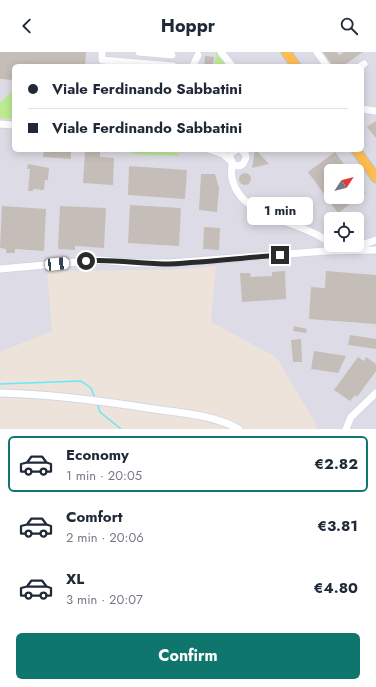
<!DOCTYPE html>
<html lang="en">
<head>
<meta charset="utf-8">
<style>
  :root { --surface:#fff; --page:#f6f6f7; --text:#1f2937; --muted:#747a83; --line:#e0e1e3; --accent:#0f766e }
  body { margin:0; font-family:Jost,sans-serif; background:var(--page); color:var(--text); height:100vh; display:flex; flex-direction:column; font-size:15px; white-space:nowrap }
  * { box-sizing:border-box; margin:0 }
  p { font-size:13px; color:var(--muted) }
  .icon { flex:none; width:22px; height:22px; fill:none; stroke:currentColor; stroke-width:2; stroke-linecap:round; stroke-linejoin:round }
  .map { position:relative; height:377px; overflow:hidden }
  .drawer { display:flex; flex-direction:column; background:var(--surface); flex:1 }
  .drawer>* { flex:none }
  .guide { position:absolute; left:12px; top:12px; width:352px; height:88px; border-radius:6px; box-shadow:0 2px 10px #0003; display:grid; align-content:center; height:88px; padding:0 16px; background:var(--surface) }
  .needle { width:26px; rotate:54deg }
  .fabs { position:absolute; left:324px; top:112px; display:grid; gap:8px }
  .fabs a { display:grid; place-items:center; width:40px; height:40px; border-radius:6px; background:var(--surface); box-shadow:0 2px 10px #0003; font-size:20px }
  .end { position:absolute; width:18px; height:18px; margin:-9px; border:5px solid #2a2a2a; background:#fff; box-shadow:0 0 0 2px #fff }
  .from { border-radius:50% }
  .bubble { position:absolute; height:28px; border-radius:6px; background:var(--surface); box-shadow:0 2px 10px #0003; font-size:13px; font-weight:700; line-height:28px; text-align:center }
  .car { position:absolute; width:12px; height:24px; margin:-12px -6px; border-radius:5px; box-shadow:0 0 3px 1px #0007; background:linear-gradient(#fff 24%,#345 0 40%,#fff 0 76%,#345 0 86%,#fff 0) }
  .guide b { display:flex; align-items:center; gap:14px; height:38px; font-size:15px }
  .guide b+b { border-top:1px solid var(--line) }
  .guide i { width:10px; height:10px; background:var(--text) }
  ul { padding:7px 0 0; list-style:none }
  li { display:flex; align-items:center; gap:12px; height:56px; margin:0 8px 6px; padding:0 8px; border:2px solid transparent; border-radius:6px }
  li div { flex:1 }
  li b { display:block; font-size:15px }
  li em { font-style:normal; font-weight:700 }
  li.selected { border-color:var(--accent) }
  li>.icon { width:36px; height:36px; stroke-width:1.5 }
  .primary-button { display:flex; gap:8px; margin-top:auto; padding:8px 16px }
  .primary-button a { flex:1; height:46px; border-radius:6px; background:var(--accent); color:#fff; font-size:16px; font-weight:700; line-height:46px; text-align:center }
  header { display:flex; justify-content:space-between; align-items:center; height:52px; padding:0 16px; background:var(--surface); font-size:18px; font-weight:700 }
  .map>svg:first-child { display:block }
  .industrial { fill:#dddce6; fill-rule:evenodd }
  .green { fill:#bceb91 }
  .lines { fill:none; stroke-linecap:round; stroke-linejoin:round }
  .stream { stroke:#62e9fc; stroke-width:1.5 }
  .building { fill:#c5bdb7 }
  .minor-casing { stroke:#d0d7e5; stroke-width:9 }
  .major-casing { stroke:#c3c3c3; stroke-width:11 }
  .minor { stroke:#fff; stroke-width:7 }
  .major { stroke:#ffbd4f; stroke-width:9 }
  .route { stroke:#2a2a2a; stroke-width:5 }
</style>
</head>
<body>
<header><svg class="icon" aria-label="back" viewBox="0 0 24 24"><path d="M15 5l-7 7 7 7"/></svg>Hoppr<svg class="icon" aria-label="search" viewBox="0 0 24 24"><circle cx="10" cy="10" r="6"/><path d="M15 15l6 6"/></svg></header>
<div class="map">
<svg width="376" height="377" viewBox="0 0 376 377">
  <rect width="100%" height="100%" fill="#eee3db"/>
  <path class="industrial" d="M 0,0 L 376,0 L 376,377 L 317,377 L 314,369 L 277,306 L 211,270 L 216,214 L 169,218 L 47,219 L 52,279 L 0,300 ZM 14,14 L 362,14 L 362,98 L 14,98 ZM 331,119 L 357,119 L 357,145 L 331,145 ZM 331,167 L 357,167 L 357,193 L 331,193 Z"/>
  <g class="green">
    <path d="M 216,0 L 217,0 L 226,14 L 215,14 Z"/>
    <path d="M 14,37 L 14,67 L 0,66 L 0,51 Z"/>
    <path d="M 133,98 L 178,101 L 180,104 L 132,102 Z"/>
  </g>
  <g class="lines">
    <g class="stream">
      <path d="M 0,332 L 81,329 L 91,336 L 95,346"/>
      <path d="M 97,351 L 100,360 L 121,377"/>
    </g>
  </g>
  <g class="building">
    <path d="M 0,0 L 86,0 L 85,14 L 14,14 L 14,28 L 0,27 Z"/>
    <path d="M 323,0 L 337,0 L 339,3 L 344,0 L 363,0 L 343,14 L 333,14 Z"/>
    <path d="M 205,4 L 214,5 L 213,14 L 204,14 Z"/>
    <path d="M 376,69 L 376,86 L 367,75 Z"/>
    <path d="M 44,98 L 71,98 L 71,107 L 43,105 Z"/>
    <path d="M 255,98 L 256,98 L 269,112 L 252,116 Z"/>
    <path d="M 85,99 L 100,100 L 100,105 L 114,106 L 113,133 L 83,131 Z"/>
    <path d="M 335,100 L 349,119 L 331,119 L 331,145 L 357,145 L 357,130 L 365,141 L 338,161 L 308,120 Z"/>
    <path d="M 28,112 L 49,116 L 48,128 L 45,128 L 44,138 L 33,137 L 33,139 L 28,139 L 30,117 L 27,117 Z"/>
    <path d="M 129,114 L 187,118 L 185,147 L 128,143 Z"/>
    <circle cx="245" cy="127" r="6"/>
    <path d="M 201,122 L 215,122 L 219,136 L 217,160 L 199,158 Z"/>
    <path d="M 130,153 L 181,156 L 179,194 L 128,191 Z"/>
    <path d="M 2,154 L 46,157 L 44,199 L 15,197 L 15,201 L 6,201 L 6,197 L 0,196 Z"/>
    <path d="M 60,154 L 106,156 L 104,196 L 75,194 L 75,198 L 58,197 Z"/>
    <path d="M 204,175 L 220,176 L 219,198 L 203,197 Z"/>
    <path d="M 285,219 L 286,247 L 242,250 L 240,221 L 250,221 L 251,225 L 272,224 L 272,220 Z"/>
    <path d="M 326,219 L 376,223 L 376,272 L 309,267 L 311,235 L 325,236 Z"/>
    <path d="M 294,274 L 307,277 L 306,281 L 293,279 Z"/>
    <path d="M 350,283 L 376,287 L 376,297 L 348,293 Z"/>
    <path d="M 301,287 L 302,310 L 293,310 L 291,288 Z"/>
    <path d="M 314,299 L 346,304 L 338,321 L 311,317 Z"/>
    <path d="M 358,305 L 364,309 L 366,305 L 376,312 L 376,319 L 357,345 L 355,343 L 350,349 L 334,338 Z"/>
  </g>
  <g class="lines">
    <g class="minor-casing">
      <g id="minor">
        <path d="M 102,0 L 102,8 L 173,14"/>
        <path d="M 139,0 L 172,3"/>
        <path d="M 221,0 L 232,14"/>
        <path d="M 317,0 L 327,14"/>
        <path d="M 193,14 L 198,3"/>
        <path d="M 361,14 L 364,12"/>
        <path d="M 362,57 L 376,59"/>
        <path d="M 0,72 L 14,73"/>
        <path d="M 211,98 L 223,102 L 231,109"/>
        <path d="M 236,98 L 231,101 L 230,106 L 234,113 L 239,114 L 243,112 L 246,106 L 245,101 L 241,98"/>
        <path d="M 232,111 C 232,116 231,122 232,126 C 241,171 313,167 336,198"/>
        <path d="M 355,195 L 376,188"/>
        <path d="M 0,217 L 100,208 L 132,211 L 169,211 L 326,199 L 376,198"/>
        <path d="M 0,341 C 52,342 103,349 154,357 C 183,361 213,363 239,377"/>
        <path d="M 346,377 L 351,365 L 376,341"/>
      </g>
    </g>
    <g class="major-casing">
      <g id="major">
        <path d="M 286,0 L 296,14"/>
        <path d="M 356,98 L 376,126"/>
      </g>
    </g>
    <use href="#minor" class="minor"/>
    <use href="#major" class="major"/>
  </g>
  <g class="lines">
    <path class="route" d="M 86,209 C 113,207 141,212 169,212 C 206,210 243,206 280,203"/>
  </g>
</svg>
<div class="fabs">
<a><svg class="needle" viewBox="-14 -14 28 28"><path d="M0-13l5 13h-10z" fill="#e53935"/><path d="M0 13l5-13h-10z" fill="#747a83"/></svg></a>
<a><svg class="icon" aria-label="locate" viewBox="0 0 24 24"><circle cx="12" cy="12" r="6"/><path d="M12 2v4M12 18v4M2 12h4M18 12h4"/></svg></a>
</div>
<i class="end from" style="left:86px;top:209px"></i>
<i class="end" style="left:280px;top:203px"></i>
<div class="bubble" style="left:247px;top:145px;width:66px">1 min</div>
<i class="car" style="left:57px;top:212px;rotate:84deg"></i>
<div class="guide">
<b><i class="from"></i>Viale Ferdinando Sabbatini</b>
<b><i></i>Viale Ferdinando Sabbatini</b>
</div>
</div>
<section class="drawer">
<ul>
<li class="selected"><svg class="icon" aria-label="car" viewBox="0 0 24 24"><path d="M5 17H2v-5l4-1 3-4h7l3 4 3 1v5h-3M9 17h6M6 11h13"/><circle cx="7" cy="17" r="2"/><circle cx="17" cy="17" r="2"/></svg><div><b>Economy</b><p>1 min · 20:05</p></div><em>€2.82</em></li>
<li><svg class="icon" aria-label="car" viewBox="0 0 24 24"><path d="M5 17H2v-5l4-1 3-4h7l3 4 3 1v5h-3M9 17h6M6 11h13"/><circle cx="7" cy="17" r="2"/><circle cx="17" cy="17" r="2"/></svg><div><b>Comfort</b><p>2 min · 20:06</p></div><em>€3.81</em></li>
<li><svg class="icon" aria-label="car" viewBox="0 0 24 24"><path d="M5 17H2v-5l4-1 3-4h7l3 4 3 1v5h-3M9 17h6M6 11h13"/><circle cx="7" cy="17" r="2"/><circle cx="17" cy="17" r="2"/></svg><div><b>XL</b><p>3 min · 20:07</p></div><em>€4.80</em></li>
</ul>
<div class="primary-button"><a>Confirm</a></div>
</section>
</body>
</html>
